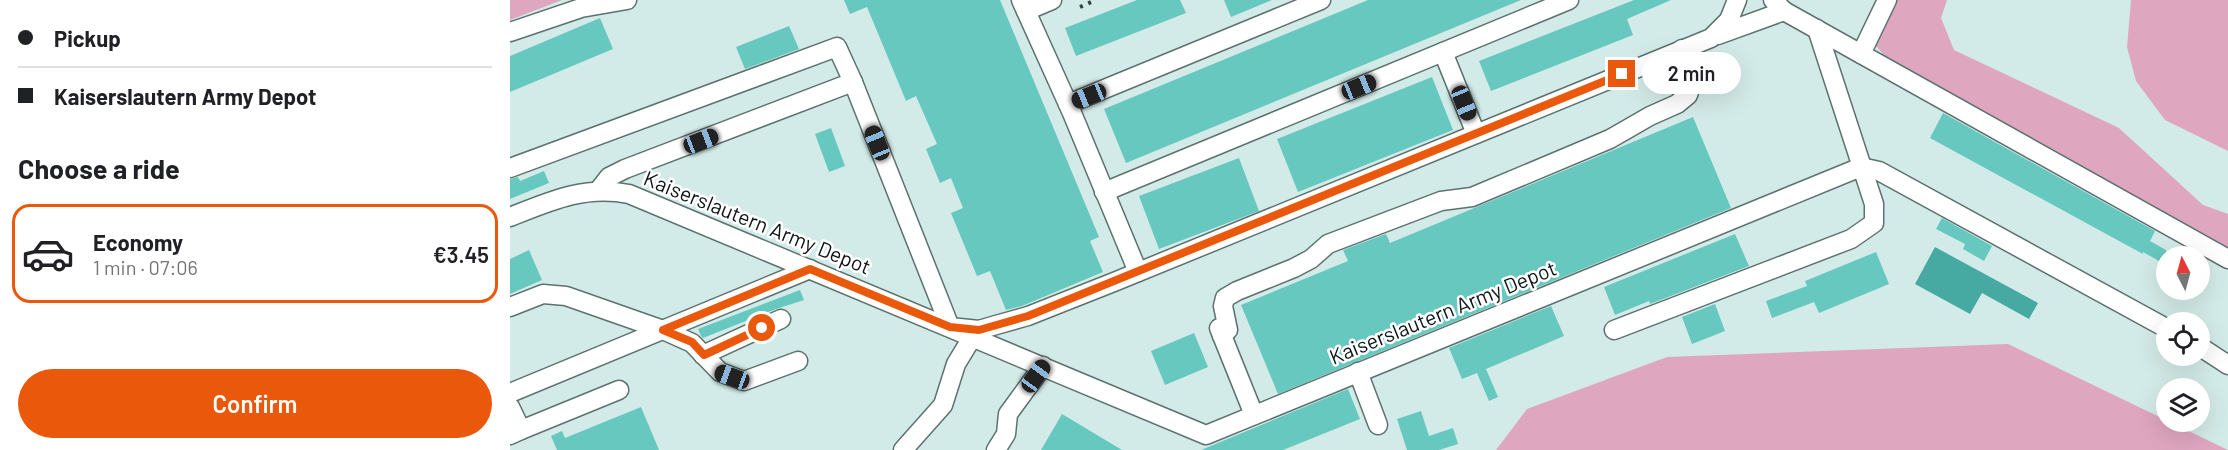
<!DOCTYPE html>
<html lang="en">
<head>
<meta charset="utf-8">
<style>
  :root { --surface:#fff; --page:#f6f6f6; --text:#202124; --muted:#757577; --line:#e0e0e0; --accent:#ea580c }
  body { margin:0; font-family:Barlow,sans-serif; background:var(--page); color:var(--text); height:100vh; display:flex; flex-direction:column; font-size:22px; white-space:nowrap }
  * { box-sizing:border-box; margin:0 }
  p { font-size:20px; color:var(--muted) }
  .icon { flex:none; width:33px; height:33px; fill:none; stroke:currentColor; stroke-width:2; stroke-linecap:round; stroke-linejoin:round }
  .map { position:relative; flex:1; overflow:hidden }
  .panel { display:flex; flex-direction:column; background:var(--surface); width:510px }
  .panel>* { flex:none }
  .guide { display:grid; align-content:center; height:132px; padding:0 18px; background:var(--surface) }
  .needle { width:39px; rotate:354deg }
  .tools { position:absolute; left:1646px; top:246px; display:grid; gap:12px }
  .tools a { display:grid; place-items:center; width:54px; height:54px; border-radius:50%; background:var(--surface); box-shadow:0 6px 24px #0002; font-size:30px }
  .end { position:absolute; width:27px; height:27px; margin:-14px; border:8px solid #ea580c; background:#fff; box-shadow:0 0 0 3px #fff }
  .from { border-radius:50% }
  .bubble { position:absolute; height:42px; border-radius:21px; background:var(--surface); box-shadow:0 6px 24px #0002; font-size:20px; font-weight:600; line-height:42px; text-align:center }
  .car { position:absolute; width:18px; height:36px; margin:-18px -9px; border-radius:8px; box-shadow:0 0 4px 2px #0007; background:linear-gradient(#222 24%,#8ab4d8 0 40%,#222 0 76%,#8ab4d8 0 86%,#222 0) }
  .guide b { display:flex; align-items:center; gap:21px; height:57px; font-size:22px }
  .guide b+b { border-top:2px solid var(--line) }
  .guide i { width:15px; height:15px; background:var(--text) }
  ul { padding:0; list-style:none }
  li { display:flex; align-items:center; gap:18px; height:99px; margin:0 12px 9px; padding:0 6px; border:3px solid transparent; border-radius:18px }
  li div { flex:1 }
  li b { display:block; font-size:22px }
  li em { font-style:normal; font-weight:600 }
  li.active { border-color:var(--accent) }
  li>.icon { width:54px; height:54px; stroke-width:1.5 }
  h2 { padding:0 18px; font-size:27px; line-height:72px }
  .cta { display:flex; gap:12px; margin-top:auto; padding:12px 18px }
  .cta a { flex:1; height:69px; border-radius:36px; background:var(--accent); color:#fff; font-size:24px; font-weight:600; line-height:69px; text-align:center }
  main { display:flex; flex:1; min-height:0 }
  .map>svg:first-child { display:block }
  .green { fill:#dfa6c0 }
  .water { fill:#47aaa2 }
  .building { fill:#67c8bf }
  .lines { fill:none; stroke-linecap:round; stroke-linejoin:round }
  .minor-casing { stroke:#5c726f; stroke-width:21 }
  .minor { stroke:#fff; stroke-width:18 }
  .rail { stroke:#34403f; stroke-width:4; stroke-dasharray:3 6; stroke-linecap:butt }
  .route { stroke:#ea580c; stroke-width:8 }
  .labels { text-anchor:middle; stroke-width:5; stroke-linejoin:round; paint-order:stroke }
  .street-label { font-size:21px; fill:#0d1615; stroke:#fff }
</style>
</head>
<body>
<main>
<section class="panel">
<div class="guide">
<b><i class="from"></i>Pickup</b>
<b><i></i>Kaiserslautern Army Depot</b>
</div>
<h2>Choose a ride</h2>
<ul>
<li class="active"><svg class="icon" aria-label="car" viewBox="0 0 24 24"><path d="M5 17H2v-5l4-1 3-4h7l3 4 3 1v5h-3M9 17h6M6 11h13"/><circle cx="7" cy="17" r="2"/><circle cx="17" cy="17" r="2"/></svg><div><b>Economy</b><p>1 min · 07:06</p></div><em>€3.45</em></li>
</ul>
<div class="cta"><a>Confirm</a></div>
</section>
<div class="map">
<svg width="1718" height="450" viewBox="0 0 1718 450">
  <rect width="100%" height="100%" fill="#d3ebe8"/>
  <g class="green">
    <path d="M 0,0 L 52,0 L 0,20 Z"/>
    <path d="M 1379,0 L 1437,0 L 1431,18 L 1444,50 L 1609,128 L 1693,205 L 1718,214 L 1718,248 L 1378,60 L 1366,46 Z"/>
    <path d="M 1621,0 L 1718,0 L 1718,151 L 1655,120 L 1626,81 L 1617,47 Z"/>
    <path d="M 1498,344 L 1718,450 L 986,450 L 1017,409 L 1157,357 Z"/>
  </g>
  <path class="water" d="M 1425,247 L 1528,303 L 1519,319 L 1472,293 L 1460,314 L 1405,284 Z"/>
  <g class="building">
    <path d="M 334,0 L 490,0 L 589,237 L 580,241 L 593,272 L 512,306 L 496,310 L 480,271 L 467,276 L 441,213 L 453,208 L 441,178 L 430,183 L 416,149 L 427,144 L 406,96 L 396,101 L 357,7 L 340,14 Z"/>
    <path d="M 627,0 L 670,0 L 676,13 L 566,56 L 555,28 Z"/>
    <path d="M 714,0 L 762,0 L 721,17 Z"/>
    <path d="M 858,0 L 1011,0 L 616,163 L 594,109 Z"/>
    <path d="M 1124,0 L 1161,0 L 1117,19 L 1123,35 L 981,91 L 969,61 Z"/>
    <path d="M 90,18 L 103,49 L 0,92 L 0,56 Z"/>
    <path d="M 279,26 L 289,49 L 235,69 L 226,47 Z"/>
    <path d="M 922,77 L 943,130 L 788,192 L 767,139 Z"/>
    <path d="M 1433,113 L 1645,231 L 1640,241 L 1656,250 L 1656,265 L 1633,252 L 1633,254 L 1420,138 Z"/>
    <path d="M 1183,117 L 1221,208 L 768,394 L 731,305 L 838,261 L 833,250 L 876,234 L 880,243 Z"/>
    <path d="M 321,128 L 335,166 L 319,172 L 305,134 Z"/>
    <path d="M 729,158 L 749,211 L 649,249 L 629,196 Z"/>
    <path d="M 34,171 L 39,183 L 0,199 L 0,179 L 8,177 L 10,181 Z"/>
    <path d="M 1432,218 L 1482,246 L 1474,261 L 1453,249 L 1455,244 L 1426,229 Z"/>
    <path d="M 1225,234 L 1239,266 L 1140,304 L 1139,301 L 1105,315 L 1094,287 Z"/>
    <path d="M 19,250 L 32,280 L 0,294 L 0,259 Z"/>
    <path d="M 1366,252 L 1379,284 L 1309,313 L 1304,302 L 1262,318 L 1256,301 L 1297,286 L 1295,281 Z"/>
    <path d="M 290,290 L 294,300 L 266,309 L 193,338 L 191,336 L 188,329 Z"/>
    <path d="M 1205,304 L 1215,331 L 1182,344 L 1172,317 Z"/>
    <path d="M 1041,306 L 1054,336 L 976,369 L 988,397 L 979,401 L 967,373 L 952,379 L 939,348 Z"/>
    <path d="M 684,333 L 698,367 L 655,385 L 641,351 Z"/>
    <path d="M 838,389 L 850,419 L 773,450 L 691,450 Z"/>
    <path d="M 131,407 L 149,450 L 47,450 L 41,436 L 52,431 L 55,438 Z"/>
    <path d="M 911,411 L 919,436 L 943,428 L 948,444 L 929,450 L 897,450 L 887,419 Z"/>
    <path d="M 552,414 L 612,450 L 531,450 Z"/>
  </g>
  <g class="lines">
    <g class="minor-casing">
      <g id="minor">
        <path d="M 511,0 L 562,113 L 628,272"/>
        <path d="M 516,11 L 542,0"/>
        <path d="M 1274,11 L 1718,259"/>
        <path d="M 0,32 L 71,8 L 117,0"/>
        <path d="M 1208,35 L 1274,11 L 1263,0"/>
        <path d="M 933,52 L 966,134"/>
        <path d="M 1351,54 L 1377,0"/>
        <path d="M 343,82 L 440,327 L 469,330 L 486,325 L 518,316 L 604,282 L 1201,38 L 1219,20 L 1227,0"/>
        <path d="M 558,104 L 811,0"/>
        <path d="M 1351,167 L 1369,171 L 1656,328"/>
        <path d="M 0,168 L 327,47 L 343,82 L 115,169 L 99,177 L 88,191"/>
        <path d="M 594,192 L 1059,0"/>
        <path d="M 0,217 C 40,201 75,185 119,194 L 696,435 L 1351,167"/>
        <path d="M 0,307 L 33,294 L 56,296 L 153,330 L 182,343 L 210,372 L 234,381 L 288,361"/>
        <path d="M 709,328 L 744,415"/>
        <path d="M 1104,330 L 1341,239 L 1364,223 L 1364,204 L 1307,29"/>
        <path d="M 712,336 L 718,330 L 713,306 L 715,298 L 727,291 L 784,268 L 801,259 L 818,244 L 931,201 L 962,197 L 1100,139 L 1140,116 L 1167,104 L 1178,95 L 1181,86 L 1178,65 L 1172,49"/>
        <path d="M 1689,346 L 1718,365"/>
        <path d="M 193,355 L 271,319"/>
        <path d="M 848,372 L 868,425"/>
        <path d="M 0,393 L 300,269"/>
        <path d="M 0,407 L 11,430 L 0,435"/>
        <path d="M 11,430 L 109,390"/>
        <path d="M 393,450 L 433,405 L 446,364 L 463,336"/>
        <path d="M 486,450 L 496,434 L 498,414 L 533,366"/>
      </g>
    </g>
    <use href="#minor" class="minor"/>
    <path class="rail" d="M 570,7 L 586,0"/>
  </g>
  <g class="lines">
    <path class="route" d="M 252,328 L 194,355 L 182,342 L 153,330 L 300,269 L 440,327 L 469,330 L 518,316 L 1112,74"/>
  </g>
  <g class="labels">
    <g class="street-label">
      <text transform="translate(247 223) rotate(22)" y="7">Kaiserslautern Army Depot</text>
      <text transform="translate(933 313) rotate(-22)" y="7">Kaiserslautern Army Depot</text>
    </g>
  </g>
</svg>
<div class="tools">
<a><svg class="needle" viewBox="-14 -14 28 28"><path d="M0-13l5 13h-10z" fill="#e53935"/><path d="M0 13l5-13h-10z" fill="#757577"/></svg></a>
<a><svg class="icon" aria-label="locate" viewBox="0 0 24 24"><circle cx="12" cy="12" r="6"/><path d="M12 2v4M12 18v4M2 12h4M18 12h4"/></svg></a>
<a><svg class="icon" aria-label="layers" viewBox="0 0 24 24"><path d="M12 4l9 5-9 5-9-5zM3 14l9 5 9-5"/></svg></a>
</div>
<i class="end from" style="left:252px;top:328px"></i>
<i class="end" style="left:1112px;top:74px"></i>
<div class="bubble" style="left:1132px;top:52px;width:99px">2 min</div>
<i class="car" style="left:849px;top:87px;rotate:68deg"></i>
<i class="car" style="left:579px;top:96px;rotate:248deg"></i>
<i class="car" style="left:954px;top:103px;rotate:158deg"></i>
<i class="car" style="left:191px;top:141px;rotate:69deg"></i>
<i class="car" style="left:367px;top:143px;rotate:338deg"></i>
<i class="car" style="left:526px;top:376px;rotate:36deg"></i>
<i class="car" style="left:222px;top:377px;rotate:290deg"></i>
</div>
</main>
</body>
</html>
